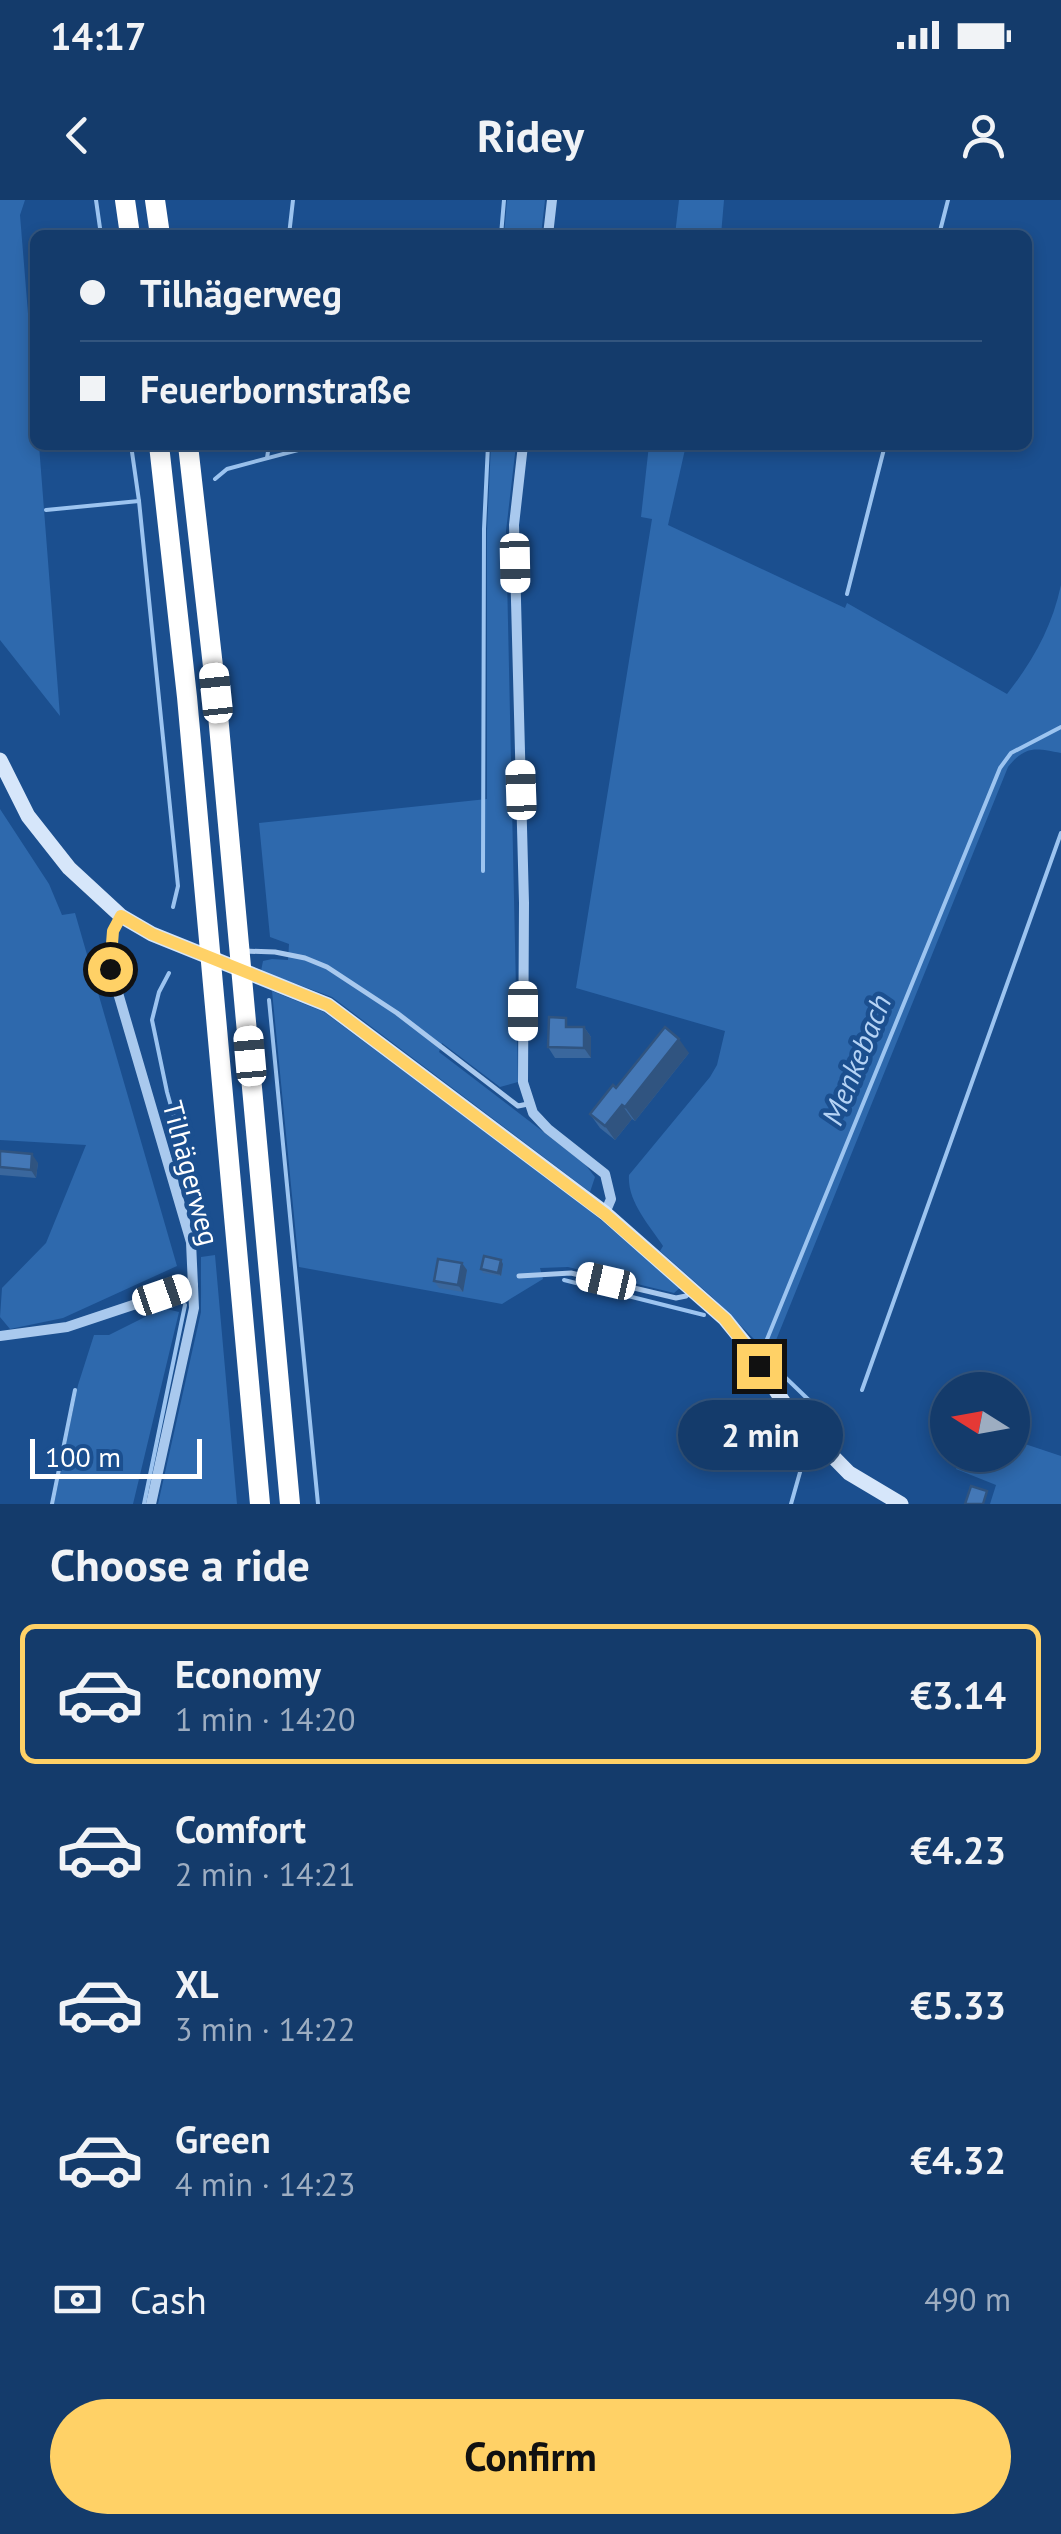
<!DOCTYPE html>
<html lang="en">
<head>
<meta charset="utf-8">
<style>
  :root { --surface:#143b6b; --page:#1d4271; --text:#f1f3f6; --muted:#9dadc1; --line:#33557e; --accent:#ffd166 }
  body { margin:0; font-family:"PT Sans",sans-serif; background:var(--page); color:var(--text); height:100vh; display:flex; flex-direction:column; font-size:38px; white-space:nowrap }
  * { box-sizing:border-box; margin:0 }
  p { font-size:32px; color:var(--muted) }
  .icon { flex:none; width:55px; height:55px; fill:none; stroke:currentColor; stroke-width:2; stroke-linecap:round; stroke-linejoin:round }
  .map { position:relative; height:1304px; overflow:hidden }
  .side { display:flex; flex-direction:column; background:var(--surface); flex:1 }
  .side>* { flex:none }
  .banner { position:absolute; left:30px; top:30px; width:1002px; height:220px; border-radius:15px; box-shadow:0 5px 15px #0003,0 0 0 2px var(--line); display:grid; align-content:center; height:220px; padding:0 50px; background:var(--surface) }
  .needle { width:65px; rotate:281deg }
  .buttons { position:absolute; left:930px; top:1172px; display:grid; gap:20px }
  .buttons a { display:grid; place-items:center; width:100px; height:100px; border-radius:50%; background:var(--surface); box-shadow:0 5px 15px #0003,0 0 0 2px var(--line); font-size:50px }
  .scale { position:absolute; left:30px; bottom:25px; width:172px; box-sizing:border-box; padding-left:10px; border:5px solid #fff; border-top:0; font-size:28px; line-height:35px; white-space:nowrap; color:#fff; -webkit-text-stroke:8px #1b4f8f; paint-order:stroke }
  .end { position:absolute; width:45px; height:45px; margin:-22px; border:12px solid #ffd166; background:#111; box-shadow:0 0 0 5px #111 }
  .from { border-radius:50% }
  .bubble { position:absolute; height:70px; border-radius:35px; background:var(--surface); box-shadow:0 5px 15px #0003,0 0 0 2px var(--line); font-size:32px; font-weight:700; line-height:70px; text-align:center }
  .car { position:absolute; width:30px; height:60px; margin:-30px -15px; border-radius:12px; box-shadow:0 0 8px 2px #0007; background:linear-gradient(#fff 24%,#345 0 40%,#fff 0 76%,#345 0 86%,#fff 0) }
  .banner b { display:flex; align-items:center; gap:35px; height:95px; font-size:38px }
  .banner b+b { border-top:2px solid var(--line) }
  .banner i { width:25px; height:25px; background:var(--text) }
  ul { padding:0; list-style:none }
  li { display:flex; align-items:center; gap:30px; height:140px; margin:0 20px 15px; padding:0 30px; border:5px solid transparent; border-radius:15px }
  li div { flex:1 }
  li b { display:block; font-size:38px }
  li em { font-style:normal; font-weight:700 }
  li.on { border-color:var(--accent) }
  li>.icon { width:90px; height:90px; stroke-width:1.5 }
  h2 { padding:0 50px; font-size:45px; line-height:120px }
  .pay { display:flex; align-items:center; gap:25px; height:110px; padding:0 50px; font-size:38px }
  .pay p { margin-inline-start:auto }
  .primary-button { display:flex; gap:20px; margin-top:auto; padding:20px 50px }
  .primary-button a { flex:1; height:115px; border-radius:60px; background:var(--accent); color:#111; font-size:40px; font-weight:700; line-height:115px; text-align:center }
  .status { display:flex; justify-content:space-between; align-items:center; height:70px; padding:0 50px; background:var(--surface); direction:ltr }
  .status svg { height:28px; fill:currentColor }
  header { display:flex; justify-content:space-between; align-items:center; height:130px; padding:0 50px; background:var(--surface); font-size:45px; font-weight:700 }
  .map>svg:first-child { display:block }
  .green { fill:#2e69ad }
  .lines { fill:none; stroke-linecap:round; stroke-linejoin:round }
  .stream { stroke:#9cc4f0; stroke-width:4 }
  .lane { stroke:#a9c9ee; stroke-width:5 }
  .street { stroke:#a9c9ee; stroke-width:10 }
  .secondary { stroke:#d6e6fa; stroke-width:15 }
  .highway { stroke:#fff; stroke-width:20 }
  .wall { fill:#3a679d }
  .shaded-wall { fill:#305480 }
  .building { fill:#4478b7; stroke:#305480; stroke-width:2.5 }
  .route { stroke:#ffd166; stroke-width:12 }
  .labels { text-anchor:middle; stroke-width:9; stroke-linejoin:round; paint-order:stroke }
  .street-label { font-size:28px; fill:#fff; stroke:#1b4f8f }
  .water-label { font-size:30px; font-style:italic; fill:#b5d3f5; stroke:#1b4f8f }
</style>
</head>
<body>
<div class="status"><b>14:17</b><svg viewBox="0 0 49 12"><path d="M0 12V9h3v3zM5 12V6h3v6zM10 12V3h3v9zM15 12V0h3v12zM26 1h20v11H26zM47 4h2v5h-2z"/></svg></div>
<header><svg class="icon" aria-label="back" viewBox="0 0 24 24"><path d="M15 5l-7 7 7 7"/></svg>Ridey<svg class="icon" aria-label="person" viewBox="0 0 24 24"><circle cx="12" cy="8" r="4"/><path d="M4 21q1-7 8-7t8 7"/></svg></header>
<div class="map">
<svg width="1061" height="1304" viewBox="0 0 1061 1304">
  <rect width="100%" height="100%" fill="#1b4f8f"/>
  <g class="green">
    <path d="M 0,0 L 25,0 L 20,15 L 35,199 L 35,245 L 39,245 L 60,516 L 0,440 Z"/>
    <path d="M 507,0 L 545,0 L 541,35 L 504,35 Z"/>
    <path d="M 679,0 L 724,0 L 721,35 L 675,35 Z"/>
    <path d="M 491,245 L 516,245 L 506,331 L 518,882 L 500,887 L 442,843 L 439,852 L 584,963 L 595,977 L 590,992 L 332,797 L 261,771 L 263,761 L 272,759 L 288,760 L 289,744 L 270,737 L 259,623 L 487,599 L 487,330 Z"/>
    <path d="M 649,245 L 686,245 L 668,325 L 845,408 L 847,403 L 1007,494 C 1033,461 1052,427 1061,385 L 1061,553 C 1035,548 1026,545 1008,567 L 770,1155 L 711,1096 L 660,1051 L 663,1046 C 649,1025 627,1001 629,975 L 710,877 L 717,865 L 725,831 L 576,788 L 652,319 L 641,317 Z"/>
    <path d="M 0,609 L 49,684 L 62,715 L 75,713 L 177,1066 L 63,1118 L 10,1129 L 0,1117 L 2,1088 L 46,1043 L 86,945 L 0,940 Z"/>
    <path d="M 272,791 L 324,812 L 582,1004 L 681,1087 L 674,1093 L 568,1067 L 540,1068 L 543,1079 L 502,1104 L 299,1067 Z"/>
    <path d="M 215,1055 L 237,1304 L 158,1304 L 201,1112 L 201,1057 Z"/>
    <path d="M 163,1108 L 179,1112 L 133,1304 L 54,1304 L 78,1185 L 94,1135 L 109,1135 Z"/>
    <path d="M 1013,1240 L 1061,1256 L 1061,1304 L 990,1304 L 996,1285 L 956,1269 L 962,1255 L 1012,1255 Z"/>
  </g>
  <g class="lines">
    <g class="stream">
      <path d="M 96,0 L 101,35"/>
      <path d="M 289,35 L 293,0"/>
      <path d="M 501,35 L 504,0"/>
      <path d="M 939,35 L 948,0"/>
      <path d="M 131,245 L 139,301 L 178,686 L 173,707"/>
      <path d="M 267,258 L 269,245"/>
      <path d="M 215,279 L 227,269 L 317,245"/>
      <path d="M 46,310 L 139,301"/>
      <path d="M 847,394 L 885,245"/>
      <path d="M 483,671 L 484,329 L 488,245"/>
      <path d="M 169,773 L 159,792 L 152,820 L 167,892 L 209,1042"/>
      <path d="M 269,800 L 318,1304"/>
      <path d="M 564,1080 L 704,1115"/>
      <path d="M 862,1190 L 1061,633"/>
      <path d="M 815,1225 L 817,1215 L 813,1204 L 763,1156 L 763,1149 L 1000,568 L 1011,553 L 1061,527"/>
      <path d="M 52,1304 L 75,1190"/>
      <path d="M 144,1304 L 185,1105"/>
      <path d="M 791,1304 L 808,1244"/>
    </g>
    <g class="lane">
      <path d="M 244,751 L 275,752 L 305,758 L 327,767 L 397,813 L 518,906 L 528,904"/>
      <path d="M 519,1076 L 571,1073 L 676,1098 L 686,1096 L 691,1091"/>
    </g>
    <g class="street">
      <path d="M 548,35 L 552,0"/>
      <path d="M 523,245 L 514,325 L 524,703 L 523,882 L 533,913 L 548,929 L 605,974 L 611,999 L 605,1013"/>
      <path d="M 121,716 L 113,731 L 111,769 L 191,1042 L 194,1108 L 151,1304"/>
      <path d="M 0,1136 L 67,1127 L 193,1085"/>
    </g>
    <path class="secondary" d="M 0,560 L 28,616 L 69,668 L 121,716 L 152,734 L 328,805 L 605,1013 L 725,1119 L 747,1146 L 792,1215 L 849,1273 L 901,1304"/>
    <g class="highway">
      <path d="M 125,0 L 130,35"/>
      <path d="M 155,0 L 160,35"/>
      <path d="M 159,245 L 187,497 L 260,1304"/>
      <path d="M 188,245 L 216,493 L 290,1304"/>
    </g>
  </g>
  <g class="wall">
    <path d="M 572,827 L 584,827 L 591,837 L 591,858 L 555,858 L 548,847 Z"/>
    <path d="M 689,853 L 635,921 L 632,919 L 615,940 L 600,928 L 590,914 L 616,888 Z"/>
    <path d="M 0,951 L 38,963 L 36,978 L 0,975 Z"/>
    <path d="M 503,1064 L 501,1076 L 483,1073 L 481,1069 Z"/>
    <path d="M 467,1070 L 463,1092 L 439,1088 L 434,1081 Z"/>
  </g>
  <g class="shaded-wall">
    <path d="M 584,827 L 591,837 L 591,858 L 584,848 Z"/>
    <path d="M 679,839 L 689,853 L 635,921 L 625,907 Z"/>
    <path d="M 622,905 L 632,919 L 615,940 L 605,926 Z"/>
    <path d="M 32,954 L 38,963 L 36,978 L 31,970 Z"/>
    <path d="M 501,1060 L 503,1064 L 501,1076 L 498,1073 Z"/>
    <path d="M 462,1063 L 467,1070 L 463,1092 L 458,1085 Z"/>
  </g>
  <g class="building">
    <path d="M 549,817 L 566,818 L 566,827 L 584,827 L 584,848 L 548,847 Z"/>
    <path d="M 665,827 L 679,839 L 625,907 L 622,905 L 605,926 L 590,914 L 613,885 L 616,888 Z"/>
    <path d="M 0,951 L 32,954 L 31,970 L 0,967 Z"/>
    <path d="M 484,1056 L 501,1060 L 498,1073 L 481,1069 Z"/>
    <path d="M 438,1059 L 462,1063 L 458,1085 L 434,1081 Z"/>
    <path d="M 971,1286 L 987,1291 L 983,1304 L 965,1304 Z"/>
  </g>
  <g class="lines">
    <path class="route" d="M 110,769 L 113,731 L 121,716 L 152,734 L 328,805 L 605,1014 L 725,1119 L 746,1146 L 759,1166"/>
  </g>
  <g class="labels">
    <g class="street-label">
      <text transform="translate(191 973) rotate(75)" y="10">Tilhägerweg</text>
    </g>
    <g class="water-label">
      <text transform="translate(857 860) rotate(-68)" y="10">Menkebach</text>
    </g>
  </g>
</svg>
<div class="buttons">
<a><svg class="needle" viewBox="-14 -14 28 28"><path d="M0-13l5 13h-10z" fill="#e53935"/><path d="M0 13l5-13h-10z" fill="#9dadc1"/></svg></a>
</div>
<div class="scale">100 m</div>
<i class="end from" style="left:110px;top:769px"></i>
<i class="end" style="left:759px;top:1166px"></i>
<div class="bubble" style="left:678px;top:1200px;width:165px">2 min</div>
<i class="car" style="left:515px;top:363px;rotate:179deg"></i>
<i class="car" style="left:216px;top:493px;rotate:354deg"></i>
<i class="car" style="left:521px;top:590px;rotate:358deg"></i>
<i class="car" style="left:523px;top:811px;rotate:180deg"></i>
<i class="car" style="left:250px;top:856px;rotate:355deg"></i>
<i class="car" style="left:606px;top:1081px;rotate:283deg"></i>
<i class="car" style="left:162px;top:1095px;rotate:71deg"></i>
<div class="banner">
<b><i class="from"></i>Tilhägerweg</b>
<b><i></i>Feuerbornstraße</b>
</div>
</div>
<section class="side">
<h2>Choose a ride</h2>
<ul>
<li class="on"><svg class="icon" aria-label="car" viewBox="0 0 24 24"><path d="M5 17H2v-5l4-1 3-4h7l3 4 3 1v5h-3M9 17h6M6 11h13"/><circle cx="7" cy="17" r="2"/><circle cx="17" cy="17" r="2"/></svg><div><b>Economy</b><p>1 min · 14:20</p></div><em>€3.14</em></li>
<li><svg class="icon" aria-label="car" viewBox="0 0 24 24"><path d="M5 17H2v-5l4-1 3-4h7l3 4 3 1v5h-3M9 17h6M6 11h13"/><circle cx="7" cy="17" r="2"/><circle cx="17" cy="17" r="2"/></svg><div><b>Comfort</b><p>2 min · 14:21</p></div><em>€4.23</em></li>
<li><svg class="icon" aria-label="car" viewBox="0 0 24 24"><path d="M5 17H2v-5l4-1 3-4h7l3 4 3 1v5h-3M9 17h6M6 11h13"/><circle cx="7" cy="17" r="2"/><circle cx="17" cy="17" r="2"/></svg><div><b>XL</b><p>3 min · 14:22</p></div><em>€5.33</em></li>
<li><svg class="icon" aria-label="car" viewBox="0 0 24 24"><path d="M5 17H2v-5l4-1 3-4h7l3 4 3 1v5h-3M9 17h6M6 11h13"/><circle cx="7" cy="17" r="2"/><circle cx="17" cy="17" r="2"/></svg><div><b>Green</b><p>4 min · 14:23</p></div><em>€4.32</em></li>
</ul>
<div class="pay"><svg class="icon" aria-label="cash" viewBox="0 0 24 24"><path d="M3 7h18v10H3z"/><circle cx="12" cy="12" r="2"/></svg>Cash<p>490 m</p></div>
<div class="primary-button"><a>Confirm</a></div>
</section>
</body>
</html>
